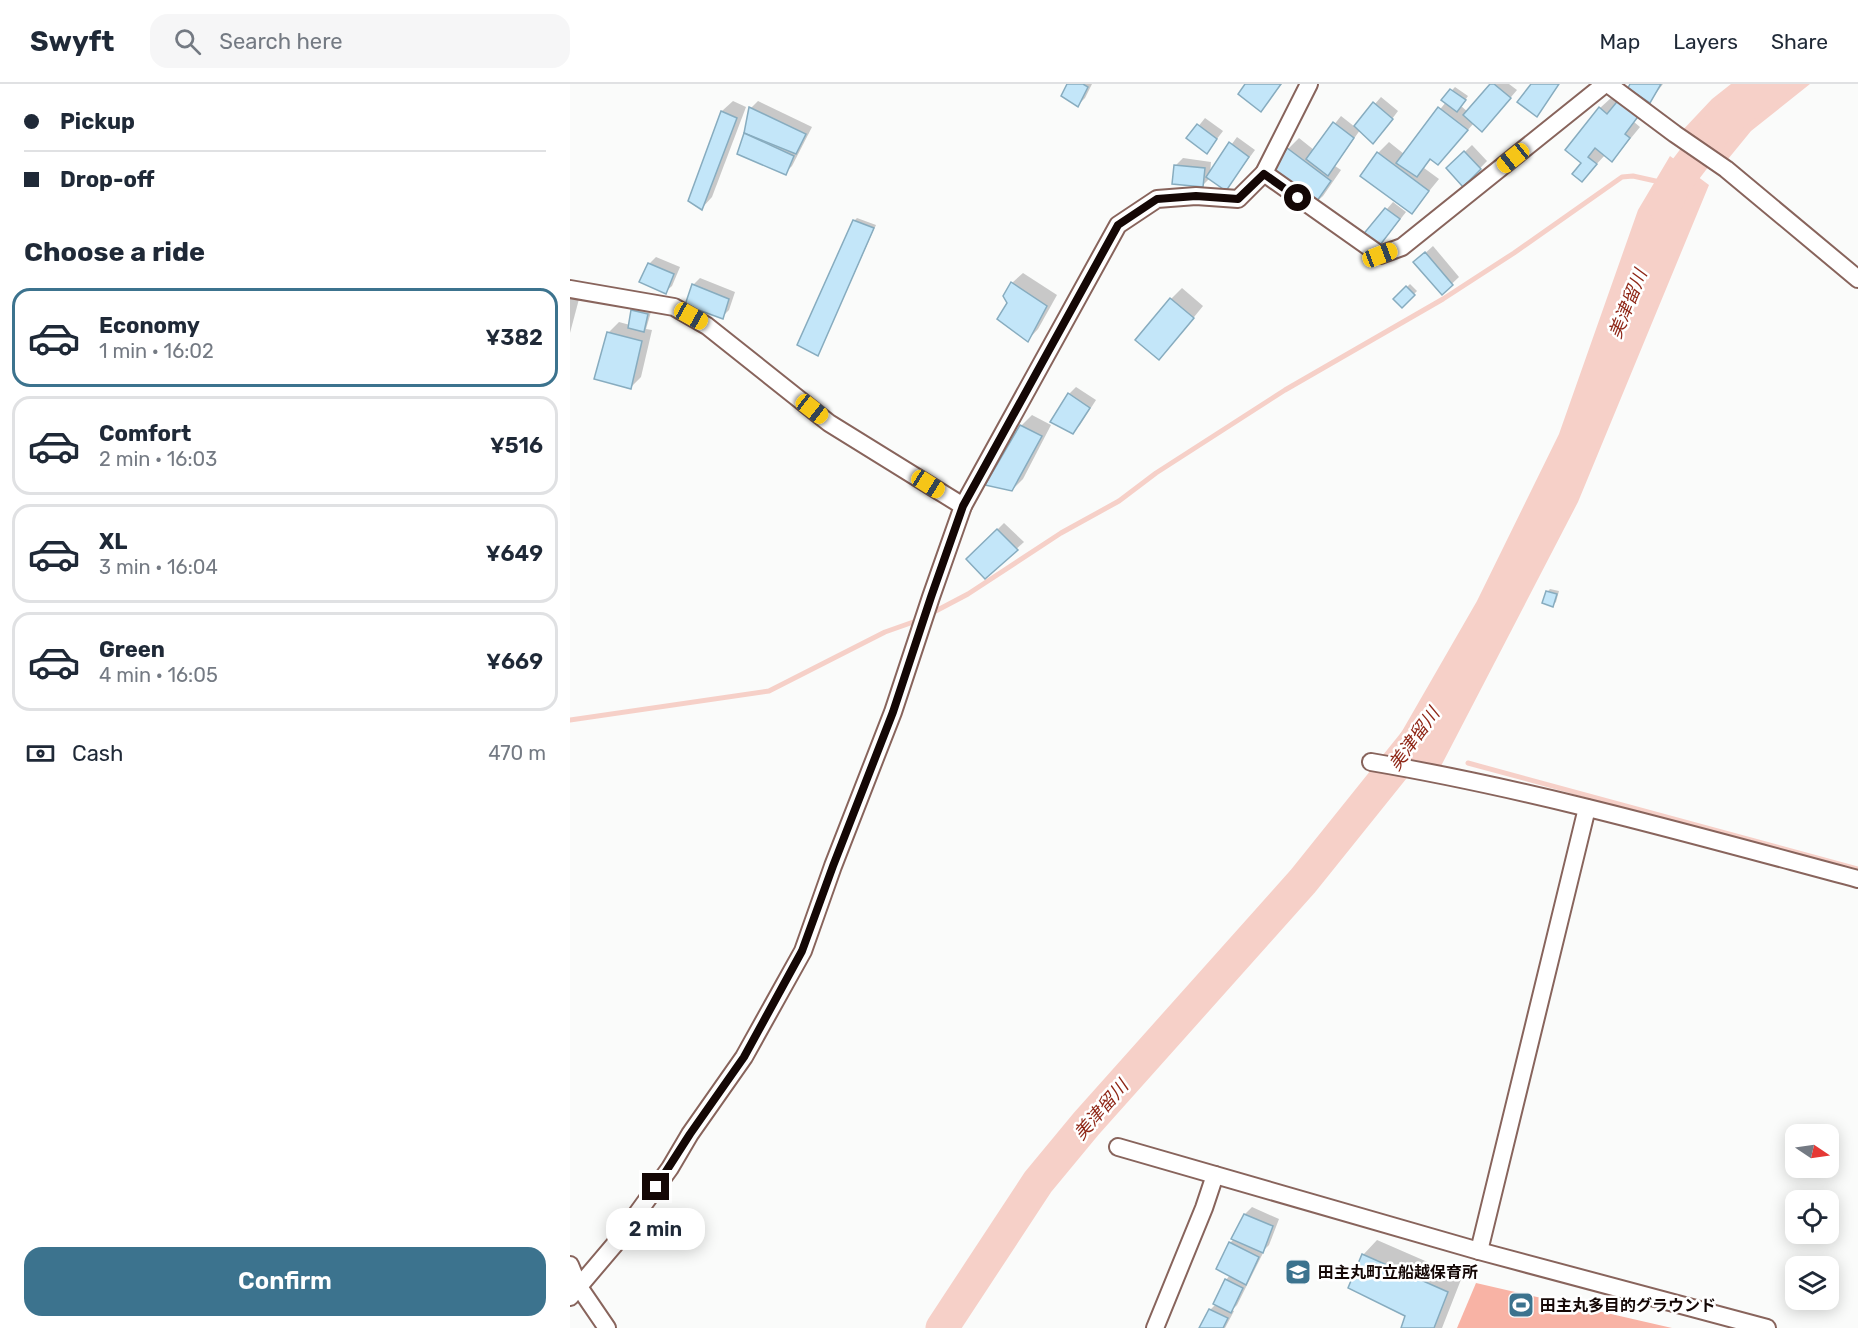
<!DOCTYPE html>
<html lang="en">
<head>
<meta charset="utf-8">
<style>
  :root { --surface:#fff; --page:#f6f6f7; --text:#1f2937; --muted:#747a83; --line:#e0e1e3; --accent:#3c738e }
  body { margin:0; font-family:Rubik,"Noto Sans JP",sans-serif; background:var(--page); color:var(--text); height:100vh; display:flex; flex-direction:column; font-size:22px; white-space:nowrap }
  * { box-sizing:border-box; margin:0 }
  p { font-size:20px; color:var(--muted) }
  .icon { flex:none; width:33px; height:33px; fill:none; stroke:currentColor; stroke-width:2; stroke-linecap:round; stroke-linejoin:round }
  .map { position:relative; flex:1; overflow:hidden }
  .panel { display:flex; flex-direction:column; background:var(--surface); width:570px }
  .panel>* { flex:none }
  .guide { display:grid; align-content:center; height:132px; padding:0 24px; background:var(--surface) }
  .needle { width:39px; rotate:103deg }
  .controls { position:absolute; left:1215px; top:1040px; display:grid; gap:12px }
  .controls a { display:grid; place-items:center; width:54px; height:54px; border-radius:12px; background:var(--surface); box-shadow:0 3px 15px #0003; font-size:30px }
  .end { position:absolute; width:27px; height:27px; margin:-14px; border:8px solid #140705; background:#fff; box-shadow:0 0 0 3px #fff }
  .from { border-radius:50% }
  .bubble { position:absolute; height:42px; border-radius:18px; background:var(--surface); box-shadow:0 3px 15px #0003; font-size:20px; font-weight:600; line-height:42px; text-align:center }
  .car { position:absolute; width:18px; height:36px; margin:-18px -9px; border-radius:8px; box-shadow:0 0 4px 2px #0007; background:linear-gradient(#f5c518 24%,#345 0 40%,#f5c518 0 76%,#345 0 86%,#f5c518 0) }
  .guide b { display:flex; align-items:center; gap:21px; height:57px; font-size:22px }
  .guide b+b { border-top:2px solid var(--line) }
  .guide i { width:15px; height:15px; background:var(--text) }
  ul { padding:0; list-style:none }
  li { display:flex; align-items:center; gap:18px; height:99px; margin:0 12px 9px; padding:0 12px; border:3px solid var(--line); border-radius:18px }
  li div { flex:1 }
  li b { display:block; font-size:22px }
  li em { font-style:normal; font-weight:600 }
  li.on { border-color:var(--accent) }
  li>.icon { width:54px; height:54px; stroke-width:1.5 }
  h2 { padding:0 24px; font-size:27px; line-height:72px }
  .pay { display:flex; align-items:center; gap:15px; height:66px; padding:0 24px; font-size:22px }
  .pay p { margin-inline-start:auto }
  .primary-button { display:flex; gap:12px; margin-top:auto; padding:12px 24px }
  .primary-button a { flex:1; height:69px; border-radius:18px; background:var(--accent); color:#fff; font-size:24px; font-weight:600; line-height:69px; text-align:center }
  header { display:flex; align-items:center; gap:36px; box-sizing:border-box; height:84px; padding:0 30px; background:var(--surface); border-bottom:2px solid var(--line) }
  header strong { font-size:28px }
  nav { display:flex; gap:33px; margin-inline-start:auto; font-size:21px }
  .search { width:420px; height:54px; background:var(--page); display:flex; align-items:center; gap:15px; box-sizing:border-box; padding:0 21px; border-radius:18px; color:var(--muted); font-size:22px }
  main { display:flex; flex:1; min-height:0 }
  .map>svg:first-child { display:block }
  .green { fill:#f8b3a5 }
  .water { fill:#f6d0c8 }
  .shadow { fill:#0003 }
  .lines { fill:none; stroke-linecap:round; stroke-linejoin:round }
  .stream { stroke:#f6d0c8; stroke-width:5 }
  .river { stroke:#f6d0c8; stroke-width:33 }
  .building { fill:#c3e6f9; stroke:#87acbf; stroke-width:1.5 }
  .street-casing { stroke:#88645c; stroke-width:20 }
  .street { stroke:#fff; stroke-width:16 }
  .route { stroke:#140705; stroke-width:8 }
  .labels { text-anchor:middle; stroke-width:5; stroke-linejoin:round; paint-order:stroke }
  .poi-label { font-size:16px; font-weight:bold; fill:#140705; stroke:#fff; text-anchor:start }
  .water-label { font-size:18px; font-style:italic; fill:#8f2717; stroke:#fff }
</style>
</head>
<body>
<header>
<strong>Swyft</strong>
<div class="search"><svg class="icon" aria-label="search" viewBox="0 0 24 24"><circle cx="10" cy="10" r="6"/><path d="M15 15l6 6"/></svg>Search here</div>
<nav><a>Map</a><a>Layers</a><a>Share</a></nav>
</header>
<main>
<section class="panel">
<div class="guide">
<b><i class="from"></i>Pickup</b>
<b><i></i>Drop-off</b>
</div>
<h2>Choose a ride</h2>
<ul>
<li class="on"><svg class="icon" aria-label="car" viewBox="0 0 24 24"><path d="M5 17H2v-5l4-1 3-4h7l3 4 3 1v5h-3M9 17h6M6 11h13"/><circle cx="7" cy="17" r="2"/><circle cx="17" cy="17" r="2"/></svg><div><b>Economy</b><p>1 min · 16:02</p></div><em>¥382</em></li>
<li><svg class="icon" aria-label="car" viewBox="0 0 24 24"><path d="M5 17H2v-5l4-1 3-4h7l3 4 3 1v5h-3M9 17h6M6 11h13"/><circle cx="7" cy="17" r="2"/><circle cx="17" cy="17" r="2"/></svg><div><b>Comfort</b><p>2 min · 16:03</p></div><em>¥516</em></li>
<li><svg class="icon" aria-label="car" viewBox="0 0 24 24"><path d="M5 17H2v-5l4-1 3-4h7l3 4 3 1v5h-3M9 17h6M6 11h13"/><circle cx="7" cy="17" r="2"/><circle cx="17" cy="17" r="2"/></svg><div><b>XL</b><p>3 min · 16:04</p></div><em>¥649</em></li>
<li><svg class="icon" aria-label="car" viewBox="0 0 24 24"><path d="M5 17H2v-5l4-1 3-4h7l3 4 3 1v5h-3M9 17h6M6 11h13"/><circle cx="7" cy="17" r="2"/><circle cx="17" cy="17" r="2"/></svg><div><b>Green</b><p>4 min · 16:05</p></div><em>¥669</em></li>
</ul>
<div class="pay"><svg class="icon" aria-label="cash" viewBox="0 0 24 24"><path d="M3 7h18v10H3z"/><circle cx="12" cy="12" r="2"/></svg>Cash<p>470 m</p></div>
<div class="primary-button"><a>Confirm</a></div>
</section>
<div class="map">
<svg width="1288" height="1244" viewBox="0 0 1288 1244">
  <rect width="100%" height="100%" fill="#fafbfa"/>
  <path class="green" d="M 906,1199 L 1102,1244 L 887,1244 Z"/>
  <g class="water">
    <path d="M 1161,0 L 1240,0 L 1181,47 L 1154,80 L 1110,49 L 1142,15 Z"/>
    <path d="M 1100,72 L 1139,101 L 1008,418 L 871,682 L 816,675 L 907,517 L 989,350 L 1068,126 Z"/>
  </g>
  <g class="shadow">
    <path d="M 499,0 L 522,0 L 515,14 L 508,21 Z"/>
    <path d="M 677,0 L 712,0 L 691,26 Z"/>
    <path d="M 922,0 L 939,0 L 947,6 L 919,39 L 904,39 L 868,79 L 862,74 L 854,84 L 869,95 L 842,128 L 808,69 L 819,58 L 834,70 L 876,18 L 873,16 L 885,3 L 898,12 L 891,22 L 898,28 Z"/>
    <path d="M 1062,0 L 1093,0 L 1064,38 L 1070,43 L 1052,65 L 1041,76 L 1035,71 L 1012,96 L 1014,79 L 1030,24 L 1041,14 L 1048,19 L 1062,5 Z"/>
    <path d="M 811,13 L 828,27 L 810,51 L 790,46 L 765,82 L 771,86 L 753,112 L 742,122 L 701,93 L 718,65 L 729,54 L 744,66 L 771,32 L 785,43 Z"/>
    <path d="M 163,17 L 176,23 L 142,113 L 132,124 L 120,117 L 152,27 Z"/>
    <path d="M 188,17 L 242,43 L 222,82 L 215,89 L 169,70 L 181,24 Z"/>
    <path d="M 635,34 L 653,47 L 637,68 L 619,54 Z"/>
    <path d="M 667,53 L 685,66 L 656,105 L 640,94 L 632,102 L 606,81 L 613,74 L 641,78 L 640,90 Z"/>
    <path d="M 902,61 L 917,77 L 894,101 L 878,84 Z"/>
    <path d="M 823,118 L 836,128 L 814,156 L 793,153 Z"/>
    <path d="M 287,134 L 306,141 L 248,270 L 284,137 Z"/>
    <path d="M 863,162 L 889,193 L 872,209 L 852,172 Z"/>
    <path d="M 86,173 L 110,183 L 102,202 L 95,208 L 71,198 L 79,180 Z"/>
    <path d="M 453,189 L 487,211 L 468,245 L 458,256 L 439,219 L 442,199 Z"/>
    <path d="M 130,194 L 165,208 L 159,226 L 152,233 L 123,201 Z"/>
    <path d="M 840,200 L 847,207 L 832,222 L 825,215 Z"/>
    <path d="M 612,204 L 633,222 L 599,264 L 601,215 Z"/>
    <path d="M 0,213 L 9,215 L 0,249 Z"/>
    <path d="M 66,224 L 81,228 L 76,245 L 82,246 L 71,293 L 60,304 L 38,249 L 49,238 L 60,241 L 63,227 Z"/>
    <path d="M 506,303 L 526,316 L 510,341 L 503,348 L 499,310 Z"/>
    <path d="M 462,331 L 481,341 L 453,395 L 442,406 L 451,342 Z"/>
    <path d="M 434,439 L 454,458 L 415,493 L 398,475 Z"/>
    <path d="M 980,505 L 989,507 L 986,518 L 983,521 L 977,508 Z"/>
    <path d="M 682,1123 L 709,1135 L 699,1161 L 695,1165 L 667,1221 L 662,1226 L 664,1227 L 655,1244 L 631,1244 L 640,1226 L 646,1220 L 645,1220 L 656,1196 L 660,1191 L 660,1159 L 664,1155 L 675,1130 Z"/>
    <path d="M 807,1156 L 892,1193 L 872,1244 L 832,1244 L 837,1232 L 793,1171 Z"/>
  </g>
  <g class="lines">
    <g class="stream">
      <path d="M 360,530 L 398,510 L 491,449 L 549,417 L 586,389 L 715,306 L 873,215 L 944,169 L 1052,93 L 1063,92 L 1090,98"/>
      <path d="M 0,636 L 199,607 L 315,548 L 349,536"/>
      <path d="M 898,679 L 1288,785"/>
    </g>
    <g class="river">
      <path d="M 1095,123 L 1103,102 L 1151,39 L 1203,0"/>
      <path d="M 372,1244 L 468,1098 L 516,1040 L 733,797 L 847,655"/>
    </g>
  </g>
  <g class="building">
    <path d="M 497,0 L 513,0 L 518,3 L 508,23 L 491,12 Z"/>
    <path d="M 675,0 L 711,0 L 691,28 L 668,10 Z"/>
    <path d="M 920,0 L 924,0 L 941,14 L 912,48 L 893,31 Z"/>
    <path d="M 961,0 L 989,0 L 967,33 L 947,18 Z"/>
    <path d="M 1060,0 L 1091,0 L 1080,19 L 1058,4 Z"/>
    <path d="M 880,5 L 896,16 L 887,28 L 871,16 Z"/>
    <path d="M 1050,14 L 1070,30 L 1055,50 L 1060,54 L 1042,78 L 1025,64 L 1018,73 L 1027,80 L 1012,98 L 1002,90 L 1011,79 L 995,66 L 1029,23 L 1037,30 Z"/>
    <path d="M 803,18 L 823,35 L 803,60 L 784,42 Z"/>
    <path d="M 179,23 L 236,50 L 226,70 L 174,49 Z"/>
    <path d="M 868,23 L 898,46 L 868,81 L 860,75 L 847,93 L 826,79 Z"/>
    <path d="M 151,27 L 167,34 L 132,126 L 118,117 Z"/>
    <path d="M 763,38 L 784,54 L 758,92 L 736,75 Z"/>
    <path d="M 627,40 L 647,55 L 637,70 L 616,54 Z"/>
    <path d="M 174,49 L 224,72 L 216,91 L 167,70 Z"/>
    <path d="M 659,58 L 679,73 L 656,107 L 636,93 Z"/>
    <path d="M 717,64 L 761,97 L 742,124 L 699,93 Z"/>
    <path d="M 894,67 L 911,85 L 893,103 L 876,84 Z"/>
    <path d="M 807,68 L 859,107 L 842,130 L 790,92 Z"/>
    <path d="M 604,81 L 635,84 L 633,103 L 602,100 Z"/>
    <path d="M 815,124 L 830,135 L 807,165 L 791,153 Z"/>
    <path d="M 283,136 L 304,144 L 248,272 L 227,261 Z"/>
    <path d="M 855,168 L 883,201 L 872,211 L 843,178 Z"/>
    <path d="M 78,179 L 104,190 L 96,210 L 69,198 Z"/>
    <path d="M 441,198 L 477,222 L 458,258 L 427,235 L 437,219 L 433,212 Z"/>
    <path d="M 122,200 L 159,215 L 153,235 L 115,221 Z"/>
    <path d="M 836,202 L 845,211 L 832,224 L 823,215 Z"/>
    <path d="M 600,214 L 624,234 L 589,276 L 565,256 Z"/>
    <path d="M 61,226 L 78,230 L 74,248 L 58,244 Z"/>
    <path d="M 37,248 L 72,257 L 61,305 L 24,295 Z"/>
    <path d="M 498,309 L 520,324 L 503,350 L 480,338 Z"/>
    <path d="M 450,341 L 472,352 L 442,407 L 415,401 Z"/>
    <path d="M 427,445 L 448,466 L 415,495 L 396,475 Z"/>
    <path d="M 976,507 L 987,510 L 983,523 L 972,519 Z"/>
    <path d="M 674,1130 L 703,1142 L 693,1169 L 661,1155 Z"/>
    <path d="M 659,1158 L 689,1173 L 676,1201 L 646,1185 Z"/>
    <path d="M 792,1170 L 878,1208 L 864,1244 L 831,1244 L 835,1232 L 778,1204 Z"/>
    <path d="M 655,1195 L 673,1204 L 661,1229 L 643,1220 Z"/>
    <path d="M 639,1225 L 658,1234 L 653,1244 L 629,1244 Z"/>
  </g>
  <g class="lines">
    <g class="street-casing">
      <g id="street">
        <path d="M 1038,0 L 1105,50 L 1156,85 L 1288,195"/>
        <path d="M 694,89 L 810,171 L 832,163 L 1035,0"/>
        <path d="M 0,205 L 104,223 L 137,242 L 259,339 L 393,422"/>
        <path d="M 801,678 C 966,706 1127,752 1288,795"/>
        <path d="M 548,1063 L 909,1167 L 1197,1244"/>
        <path d="M 909,1167 L 1017,724"/>
        <path d="M 0,1181 L 9,1203 L 37,1244"/>
        <path d="M 0,1213 L 45,1160 L 100,1084 L 120,1050 L 174,973 L 233,867 L 263,782 L 323,628 L 361,513 L 393,422 L 548,141 L 587,115 L 626,112 L 668,115 L 694,89 L 739,0"/>
        <path d="M 585,1244 L 634,1124 L 645,1091"/>
      </g>
    </g>
    <use href="#street" class="street"/>
  </g>
  <g class="lines">
    <path class="route" d="M 86,1103 L 120,1050 L 174,973 L 232,867 L 263,782 L 323,628 L 361,513 L 393,422 L 548,141 L 587,115 L 626,112 L 668,115 L 694,90 L 728,114"/>
  </g>
  <defs>
    <g id="school-square" transform="scale(1.35)"><rect x="-9" y="-9" width="18" height="18" rx="4" fill="#3c738e" stroke="#fff"/><path d="M0-5L7-2L0 1L-7-2ZM-4 1L0 2.5L4 1V4Q0 6-4 4Z" fill="#fff"/></g>
    <g id="stadium-square" transform="scale(1.35)"><rect x="-9" y="-9" width="18" height="18" rx="4" fill="#3c738e" stroke="#fff"/><path d="M0-5a6.5 5 0 1 0 0 10a6.5 5 0 1 0 0-10ZM-3.5-1.8h7v3.6h-7Z" fill="#fff"/></g>
  </defs>
  <g fill-rule="evenodd">
    <use href="#school-square" x="728" y="1188"/>
    <use href="#stadium-square" x="951" y="1221"/>
  </g>
  <g class="labels">
    <g class="poi-label">
      <text x="748" y="1194">田主丸町立船越保育所</text>
      <text x="970" y="1227">田主丸多目的グラウンド</text>
    </g>
    <g class="water-label">
      <text transform="translate(1058 220) rotate(-68)" y="6">美津留川</text>
      <text transform="translate(844 655) rotate(-54)" y="6">美津留川</text>
      <text transform="translate(531 1026) rotate(-49)" y="6">美津留川</text>
    </g>
  </g>
</svg>
<div class="controls">
<a><svg class="needle" viewBox="-14 -14 28 28"><path d="M0-13l5 13h-10z" fill="#e53935"/><path d="M0 13l5-13h-10z" fill="#747a83"/></svg></a>
<a><svg class="icon" aria-label="locate" viewBox="0 0 24 24"><circle cx="12" cy="12" r="6"/><path d="M12 2v4M12 18v4M2 12h4M18 12h4"/></svg></a>
<a><svg class="icon" aria-label="layers" viewBox="0 0 24 24"><path d="M12 4l9 5-9 5-9-5zM3 14l9 5 9-5"/></svg></a>
</div>
<i class="end from" style="left:728px;top:114px"></i>
<i class="end" style="left:86px;top:1103px"></i>
<div class="bubble" style="left:36px;top:1124px;width:99px">2 min</div>
<i class="car" style="left:943px;top:74px;rotate:231deg"></i>
<i class="car" style="left:810px;top:171px;rotate:69deg"></i>
<i class="car" style="left:121px;top:232px;rotate:119deg"></i>
<i class="car" style="left:242px;top:325px;rotate:128deg"></i>
<i class="car" style="left:358px;top:400px;rotate:122deg"></i>
</div>
</main>
</body>
</html>
